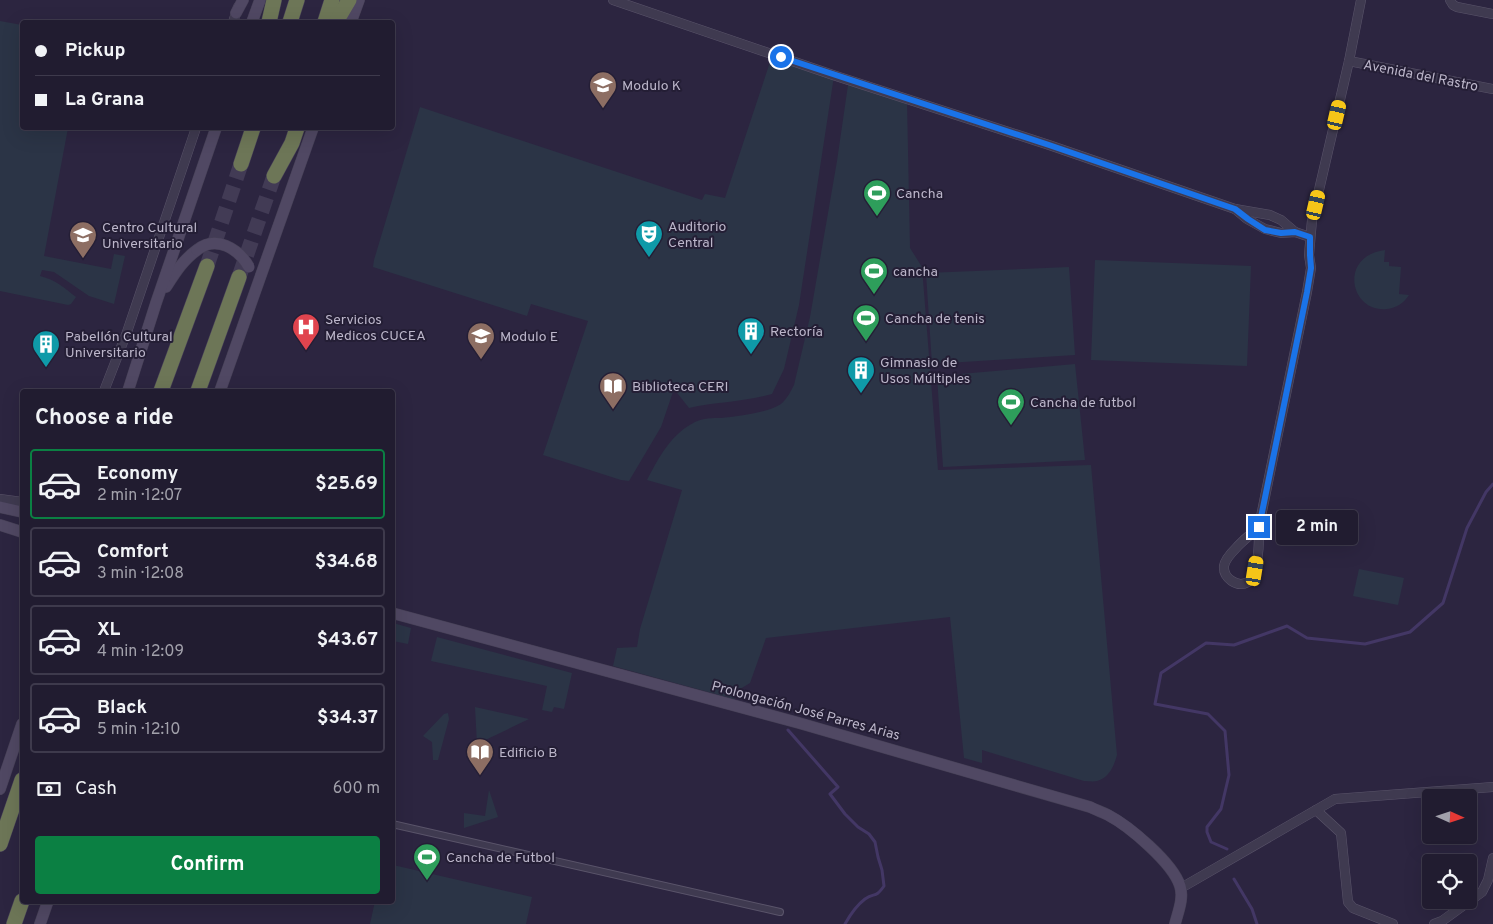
<!DOCTYPE html>
<html lang="en">
<head>
<meta charset="utf-8">
<style>
  :root { --surface:#211c30; --page:#2d293c; --text:#f1f3f6; --muted:#a2a1ab; --line:#3e3a4c; --accent:#0b8043 }
  body { margin:0; font-family:Overpass,sans-serif; background:var(--page); color:var(--text); height:100vh; display:flex; flex-direction:column; font-size:19px; white-space:nowrap }
  * { box-sizing:border-box; margin:0 }
  p { font-size:16px; color:var(--muted) }
  .icon { flex:none; width:28px; height:28px; fill:none; stroke:currentColor; stroke-width:2; stroke-linecap:round; stroke-linejoin:round }
  .map { position:relative; flex:1; overflow:hidden }
  .drawer { position:absolute; left:20px; top:389px; width:375px; height:515px; display:flex; flex-direction:column; background:var(--surface); border-radius:5px; box-shadow:0 5px 20px #0002,0 0 0 1px var(--line) }
  .drawer>* { flex:none }
  .banner { position:absolute; left:20px; top:20px; width:375px; height:110px; border-radius:5px; box-shadow:0 5px 20px #0002,0 0 0 1px var(--line); display:grid; align-content:center; height:110px; padding:0 15px; background:var(--surface) }
  .needle { width:32px; rotate:93deg }
  .controls { position:absolute; left:1422px; top:789px; display:grid; gap:10px }
  .controls a { display:grid; place-items:center; width:55px; height:55px; border-radius:5px; background:var(--surface); box-shadow:0 5px 20px #0002,0 0 0 1px var(--line); font-size:25px }
  .end { position:absolute; width:22px; height:22px; margin:-11px; border:6px solid #1a73e8; background:#fff; box-shadow:0 0 0 2px #fff }
  .from { border-radius:50% }
  .bubble { position:absolute; height:35px; border-radius:5px; background:var(--surface); box-shadow:0 5px 20px #0002,0 0 0 1px var(--line); font-size:16px; font-weight:700; line-height:35px; text-align:center }
  .car { position:absolute; width:15px; height:30px; margin:-15px -8px; border-radius:6px; box-shadow:0 0 4px 1px #0007; background:linear-gradient(#f5c518 24%,#345 0 40%,#f5c518 0 76%,#345 0 86%,#f5c518 0) }
  .banner b { display:flex; align-items:center; gap:18px; height:48px; font-size:19px }
  .banner b+b { border-top:1px solid var(--line) }
  .banner i { width:12px; height:12px; background:var(--text) }
  ul { padding:0; list-style:none }
  li { display:flex; align-items:center; gap:15px; height:70px; margin:0 10px 8px; padding:0 5px; border:2px solid var(--line); border-radius:5px }
  li div { flex:1 }
  li b { display:block; font-size:19px }
  li em { font-style:normal; font-weight:700 }
  li.selected { border-color:var(--accent) }
  li>.icon { width:45px; height:45px; stroke-width:1.5 }
  h2 { padding:0 15px; font-size:22px; line-height:60px }
  .pay { display:flex; align-items:center; gap:12px; height:55px; padding:0 15px; font-size:19px }
  .pay p { margin-inline-start:auto }
  .cta { display:flex; gap:10px; margin-top:auto; padding:10px 15px }
  .cta a { flex:1; height:58px; border-radius:5px; background:var(--accent); color:#fff; font-size:20px; font-weight:700; line-height:58px; text-align:center }
  .map>svg:first-child { display:block }
  .green { fill:#2b3446 }
  .lines { fill:none; stroke-linecap:round; stroke-linejoin:round }
  .stream { stroke:#433765; stroke-width:3 }
  .motorway-tunnel { stroke:#423b55; stroke-width:15; stroke-dasharray:15 8; stroke-linecap:butt }
  .pedestrian-casing { stroke:#5a546a; stroke-width:8 }
  .minor-casing { stroke:#5a546a; stroke-width:10 }
  .secondary-casing { stroke:#464056; stroke-width:12 }
  .motorway-casing { stroke:#474157; stroke-width:16 }
  .pedestrian { stroke:#3f3a50; stroke-width:6 }
  .minor { stroke:#3f3a50; stroke-width:9 }
  .secondary { stroke:#504863; stroke-width:11 }
  .motorway { stroke:#6d7657; stroke-width:15 }
  .secondary-bridge-casing { stroke:#464056; stroke-width:12; stroke-linecap:butt }
  .secondary-bridge { stroke:#504863; stroke-width:11 }
  .route { stroke:#1a73e8; stroke-width:6 }
  .labels { text-anchor:middle; stroke-width:4; stroke-linejoin:round; paint-order:stroke }
  .street-label { font-size:14px; fill:#bcb6ca; stroke:#241e35 }
  .poi-label { font-size:14px; fill:#bcb6ca; stroke:#241e35; text-anchor:start }
</style>
</head>
<body>
<div class="map">
<svg width="1493" height="924" viewBox="0 0 1493 924">
  <rect width="100%" height="100%" fill="#2c2540"/>
  <g class="green">
    <path d="M 0,21 L 22,25 L 22,128 L 68,128 L 44,256 L 111,269 L 114,254 L 125,256 L 114,304 L 89,296 L 54,272 L 42,270 L 40,276 C 56,280 63,287 76,297 L 71,304 L 68,305 L 0,291 Z"/>
    <path d="M 772,56 L 834,76 L 799,305 L 784,369 L 772,394 C 744,402 716,402 689,408 L 674,389 L 661,427 L 629,481 L 621,480 L 543,455 L 588,321 L 531,304 L 527,316 L 373,267 L 374,260 L 420,107 L 702,200 L 705,194 L 725,198 Z"/>
    <path d="M 848,85 L 907,101 L 910,248 L 922,267 L 938,470 L 1091,465 L 1117,755 C 1114,766 1109,778 1097,781 C 1093,782 1088,781 1084,781 L 982,750 L 982,763 L 964,758 L 950,617 L 766,638 L 750,683 L 740,689 L 734,699 L 613,666 L 617,648 L 637,647 L 640,629 L 682,490 L 647,480 C 659,457 671,434 695,422 C 703,418 713,418 721,418 C 738,416 767,413 781,404 C 787,399 791,391 794,385 L 810,317 L 837,161 Z"/>
    <path d="M 1385,250 L 1384,262 L 1389,262 L 1389,266 L 1401,267 L 1399,294 L 1409,295 C 1404,303 1396,308 1387,309 C 1350,313 1338,256 1385,250 Z"/>
    <path d="M 1095,260 L 1251,266 L 1247,366 L 1091,360 Z"/>
    <path d="M 1069,267 L 1075,355 L 932,364 L 926,273 Z"/>
    <path d="M 1075,364 L 1085,460 L 943,467 L 937,376 Z"/>
    <path d="M 1359,569 L 1404,578 L 1398,605 L 1353,596 Z"/>
    <path d="M 393,623 L 411,628 L 408,644 L 393,641 Z"/>
    <path d="M 437,637 L 572,673 L 564,709 L 554,707 L 552,712 L 542,710 L 547,686 L 431,661 Z"/>
    <path d="M 475,707 L 529,719 L 477,744 Z"/>
    <path d="M 448,713 L 449,719 L 438,760 L 433,760 L 432,742 L 423,736 L 444,714 Z"/>
    <path d="M 489,790 L 498,817 L 464,828 L 464,813 L 485,816 Z"/>
    <path d="M 393,865 L 532,897 L 526,924 L 370,924 L 375,901 L 392,901 Z"/>
  </g>
  <g class="lines">
    <g class="stream">
      <path d="M 788,730 L 838,787 L 830,794 L 845,814 L 858,827 L 869,834 L 875,842 L 878,857 L 882,870 L 884,886 C 875,899 875,892 865,899 C 857,905 850,915 845,924"/>
      <path d="M 1227,849 L 1211,842 L 1207,832 L 1207,827 L 1221,809 L 1229,775 L 1225,731 L 1208,714 L 1155,704 L 1161,673 L 1206,643 L 1234,645 L 1287,626 L 1307,638 L 1365,644 L 1410,632 L 1443,603 L 1467,528 L 1486,492 L 1493,484"/>
      <path d="M 1234,879 L 1252,909 L 1257,924"/>
    </g>
    <g class="motorway-tunnel">
      <path d="M 207,266 L 241,164"/>
      <path d="M 239,277 L 274,176"/>
    </g>
    <g class="pedestrian-casing">
      <path id="pedestrian" d="M 392,824 L 780,912"/>
    </g>
    <g class="minor-casing">
      <g id="minor">
        <path d="M 613,0 L 836,76 L 1049,145 L 1235,209 L 1270,215 L 1281,220 L 1295,232"/>
        <path d="M 1450,0 L 1453,5 L 1457,7 L 1493,14"/>
        <path d="M 233,22 L 238,7"/>
        <path d="M 1349,61 L 1493,89"/>
        <path d="M 1235,209 L 1247,219 L 1265,229 L 1281,233 L 1295,232 L 1310,237"/>
        <path d="M 104,391 L 127,332 L 196,128"/>
        <path d="M 0,499 L 22,502"/>
        <path d="M 1258,531 C 1249,534 1244,540 1237,547 C 1232,552 1225,559 1224,566 C 1223,578 1237,588 1248,582 C 1258,576 1260,541 1258,531 L 1307,292 L 1311,268 L 1309,255 L 1312,220 L 1349,61 L 1361,0"/>
        <path d="M 1316,810 L 1341,833 L 1348,902 L 1353,908 L 1393,924"/>
        <path d="M 1181,888 L 1335,799 L 1493,787"/>
        <path d="M 1434,924 L 1442,921 L 1482,892 L 1488,880 L 1493,858"/>
      </g>
    </g>
    <g class="secondary-casing">
      <g id="secondary">
        <path d="M 236,13 L 243,0"/>
        <path d="M 252,22 L 260,0"/>
        <path d="M 351,22 L 359,0"/>
        <path d="M 166,287 C 175,273 183,260 197,250"/>
        <path d="M 128,391 L 156,303 L 216,128"/>
        <path d="M 220,391 L 313,128"/>
        <path d="M 0,507 L 22,512"/>
        <path d="M 0,525 L 22,532"/>
        <path d="M 392,613 L 799,723 L 1090,807 C 1096,810 1102,812 1108,815 C 1129,826 1173,863 1180,886 C 1184,898 1178,912 1175,924"/>
        <path d="M 0,789 L 22,724"/>
        <path d="M 40,924 L 48,901"/>
      </g>
    </g>
    <g class="motorway-casing">
      <g id="motorway">
        <path d="M 269,22 L 274,0"/>
        <path d="M 290,22 L 297,0"/>
        <path d="M 325,22 L 332,0"/>
        <path d="M 336,22 L 349,0"/>
        <path d="M 241,164 L 253,128"/>
        <path d="M 274,176 L 292,143 L 297,128"/>
        <path d="M 161,391 L 207,266"/>
        <path d="M 198,391 L 239,277"/>
        <path d="M 0,844 L 22,780"/>
        <path d="M 14,924 L 22,901"/>
      </g>
    </g>
    <use href="#pedestrian" class="pedestrian"/>
    <use href="#minor" class="minor"/>
    <use href="#secondary" class="secondary"/>
    <use href="#motorway" class="motorway"/>
    <g class="secondary-bridge-casing">
      <path id="secondary-bridge" d="M 197,250 C 216,235 238,248 249,267"/>
    </g>
    <use href="#secondary-bridge" class="secondary-bridge"/>
  </g>
  <g class="lines">
    <path class="route" d="M 781,57 L 1049,145 L 1235,209 L 1248,219 L 1265,230 L 1281,233 L 1295,232 L 1310,237 L 1310,255 L 1311,268 L 1307,292 L 1259,527"/>
  </g>
  <defs>
    <g id="school-pin" transform="scale(1.4375)"><path d="M0 17L-7.5 6A9.5 9.5 0 1 1 7.5 6Z" fill="#8d6e63" stroke="#241e35"/><path d="M0-5L7-2L0 1L-7-2ZM-4 1L0 2.5L4 1V4Q0 6-4 4Z" fill="#fff"/></g>
    <g id="stadium-pin" transform="scale(1.4375)"><path d="M0 17L-7.5 6A9.5 9.5 0 1 1 7.5 6Z" fill="#2e9e5b" stroke="#241e35"/><path d="M0-5a6.5 5 0 1 0 0 10a6.5 5 0 1 0 0-10ZM-3.5-1.8h7v3.6h-7Z" fill="#fff"/></g>
    <g id="theatre-pin" transform="scale(1.4375)"><path d="M0 17L-7.5 6A9.5 9.5 0 1 1 7.5 6Z" fill="#0f9aa8" stroke="#241e35"/><path d="M-5-5.5Q0-4 5-5.5V0Q5 5 0 6Q-5 5-5 0ZM-3.3-2.5H-1v1.5H-3.3ZM1-2.5H3.3v1.5H1ZM-2.8 1Q0 5.5 2.8 1Z" fill="#fff"/></g>
    <g id="university-pin" transform="scale(1.4375)"><path d="M0 17L-7.5 6A9.5 9.5 0 1 1 7.5 6Z" fill="#8d6e63" stroke="#241e35"/><path d="M0-5L7-2L0 1L-7-2ZM-4 1L0 2.5L4 1V4Q0 6-4 4Z" fill="#fff"/></g>
    <g id="hospital-pin" transform="scale(1.4375)"><path d="M0 17L-7.5 6A9.5 9.5 0 1 1 7.5 6Z" fill="#e0444e" stroke="#241e35"/><path d="M-5-5h3v3.5h4V-5h3V5h-3V1.5h-4V5h-3Z" fill="#fff"/></g>
    <g id="building-pin" transform="scale(1.4375)"><path d="M0 17L-7.5 6A9.5 9.5 0 1 1 7.5 6Z" fill="#0f9aa8" stroke="#241e35"/><path d="M-4-6H4V6H1V3H-1V6H-4ZM-2.5-4.3h1.7v1.8h-1.7ZM.8-4.3h1.7v1.8H.8ZM-2.5-1h1.7V.8h-1.7ZM.8-1h1.7V.8H.8Z" fill="#fff"/></g>
    <g id="library-pin" transform="scale(1.4375)"><path d="M0 17L-7.5 6A9.5 9.5 0 1 1 7.5 6Z" fill="#8d6e63" stroke="#241e35"/><path d="M-6-4Q-3-5.5-.7-3.5V5Q-3 3-6 4ZM6-4Q3-5.5 .7-3.5V5Q3 3 6 4Z" fill="#fff"/></g>
  </defs>
  <g fill-rule="evenodd">
    <use href="#school-pin" x="603" y="85"/>
    <use href="#stadium-pin" x="877" y="193"/>
    <use href="#theatre-pin" x="649" y="234"/>
    <use href="#university-pin" x="83" y="235"/>
    <use href="#stadium-pin" x="874" y="271"/>
    <use href="#stadium-pin" x="866" y="318"/>
    <use href="#hospital-pin" x="306" y="327"/>
    <use href="#building-pin" x="751" y="331"/>
    <use href="#school-pin" x="481" y="336"/>
    <use href="#building-pin" x="46" y="344"/>
    <use href="#building-pin" x="861" y="370"/>
    <use href="#library-pin" x="613" y="386"/>
    <use href="#stadium-pin" x="1011" y="402"/>
    <use href="#library-pin" x="480" y="752"/>
    <use href="#stadium-pin" x="427" y="857"/>
  </g>
  <g class="labels">
    <g class="street-label">
      <text transform="translate(1421 75) rotate(11)" y="5">Avenida del Rastro</text>
      <text transform="translate(806 710) rotate(15)" y="5">Prolongación José Parres Arias</text>
    </g>
    <g class="poi-label">
      <text x="622" y="90">Modulo K</text>
      <text x="896" y="198">Cancha</text>
      <text x="668" y="231">Auditorio<tspan x="668" dy="16">Central</tspan></text>
      <text x="102" y="232">Centro Cultural<tspan x="102" dy="16">Universitario</tspan></text>
      <text x="893" y="276">cancha</text>
      <text x="885" y="323">Cancha de tenis</text>
      <text x="325" y="324">Servicios<tspan x="325" dy="16">Medicos CUCEA</tspan></text>
      <text x="770" y="336">Rectoría</text>
      <text x="65" y="341">Pabellón Cultural<tspan x="65" dy="16">Universitario</tspan></text>
      <text x="500" y="341">Modulo E</text>
      <text x="880" y="367">Gimnasio de<tspan x="880" dy="16">Usos Múltiples</tspan></text>
      <text x="632" y="391">Biblioteca CERI</text>
      <text x="1030" y="407">Cancha de futbol</text>
      <text x="499" y="757">Edificio B</text>
      <text x="446" y="862">Cancha de Futbol</text>
    </g>
  </g>
</svg>
<div class="controls">
<a><svg class="needle" viewBox="-14 -14 28 28"><path d="M0-13l5 13h-10z" fill="#e53935"/><path d="M0 13l5-13h-10z" fill="#a2a1ab"/></svg></a>
<a><svg class="icon" aria-label="locate" viewBox="0 0 24 24"><circle cx="12" cy="12" r="6"/><path d="M12 2v4M12 18v4M2 12h4M18 12h4"/></svg></a>
</div>
<i class="end from" style="left:781px;top:57px"></i>
<i class="end" style="left:1259px;top:527px"></i>
<div class="bubble" style="left:1276px;top:510px;width:82px">2 min</div>
<i class="car" style="left:1337px;top:115px;rotate:13deg"></i>
<i class="car" style="left:1316px;top:205px;rotate:13deg"></i>
<i class="car" style="left:1255px;top:571px;rotate:9deg"></i>
<div class="banner">
<b><i class="from"></i>Pickup</b>
<b><i></i>La Grana</b>
</div>
<section class="drawer">
<h2>Choose a ride</h2>
<ul>
<li class="selected"><svg class="icon" aria-label="car" viewBox="0 0 24 24"><path d="M5 17H2v-5l4-1 3-4h7l3 4 3 1v5h-3M9 17h6M6 11h13"/><circle cx="7" cy="17" r="2"/><circle cx="17" cy="17" r="2"/></svg><div><b>Economy</b><p>2 min · 12:07</p></div><em>$25.69</em></li>
<li><svg class="icon" aria-label="car" viewBox="0 0 24 24"><path d="M5 17H2v-5l4-1 3-4h7l3 4 3 1v5h-3M9 17h6M6 11h13"/><circle cx="7" cy="17" r="2"/><circle cx="17" cy="17" r="2"/></svg><div><b>Comfort</b><p>3 min · 12:08</p></div><em>$34.68</em></li>
<li><svg class="icon" aria-label="car" viewBox="0 0 24 24"><path d="M5 17H2v-5l4-1 3-4h7l3 4 3 1v5h-3M9 17h6M6 11h13"/><circle cx="7" cy="17" r="2"/><circle cx="17" cy="17" r="2"/></svg><div><b>XL</b><p>4 min · 12:09</p></div><em>$43.67</em></li>
<li><svg class="icon" aria-label="car" viewBox="0 0 24 24"><path d="M5 17H2v-5l4-1 3-4h7l3 4 3 1v5h-3M9 17h6M6 11h13"/><circle cx="7" cy="17" r="2"/><circle cx="17" cy="17" r="2"/></svg><div><b>Black</b><p>5 min · 12:10</p></div><em>$34.37</em></li>
</ul>
<div class="pay"><svg class="icon" aria-label="cash" viewBox="0 0 24 24"><path d="M3 7h18v10H3z"/><circle cx="12" cy="12" r="2"/></svg>Cash<p>600 m</p></div>
<div class="cta"><a>Confirm</a></div>
</section>
</div>
</body>
</html>
